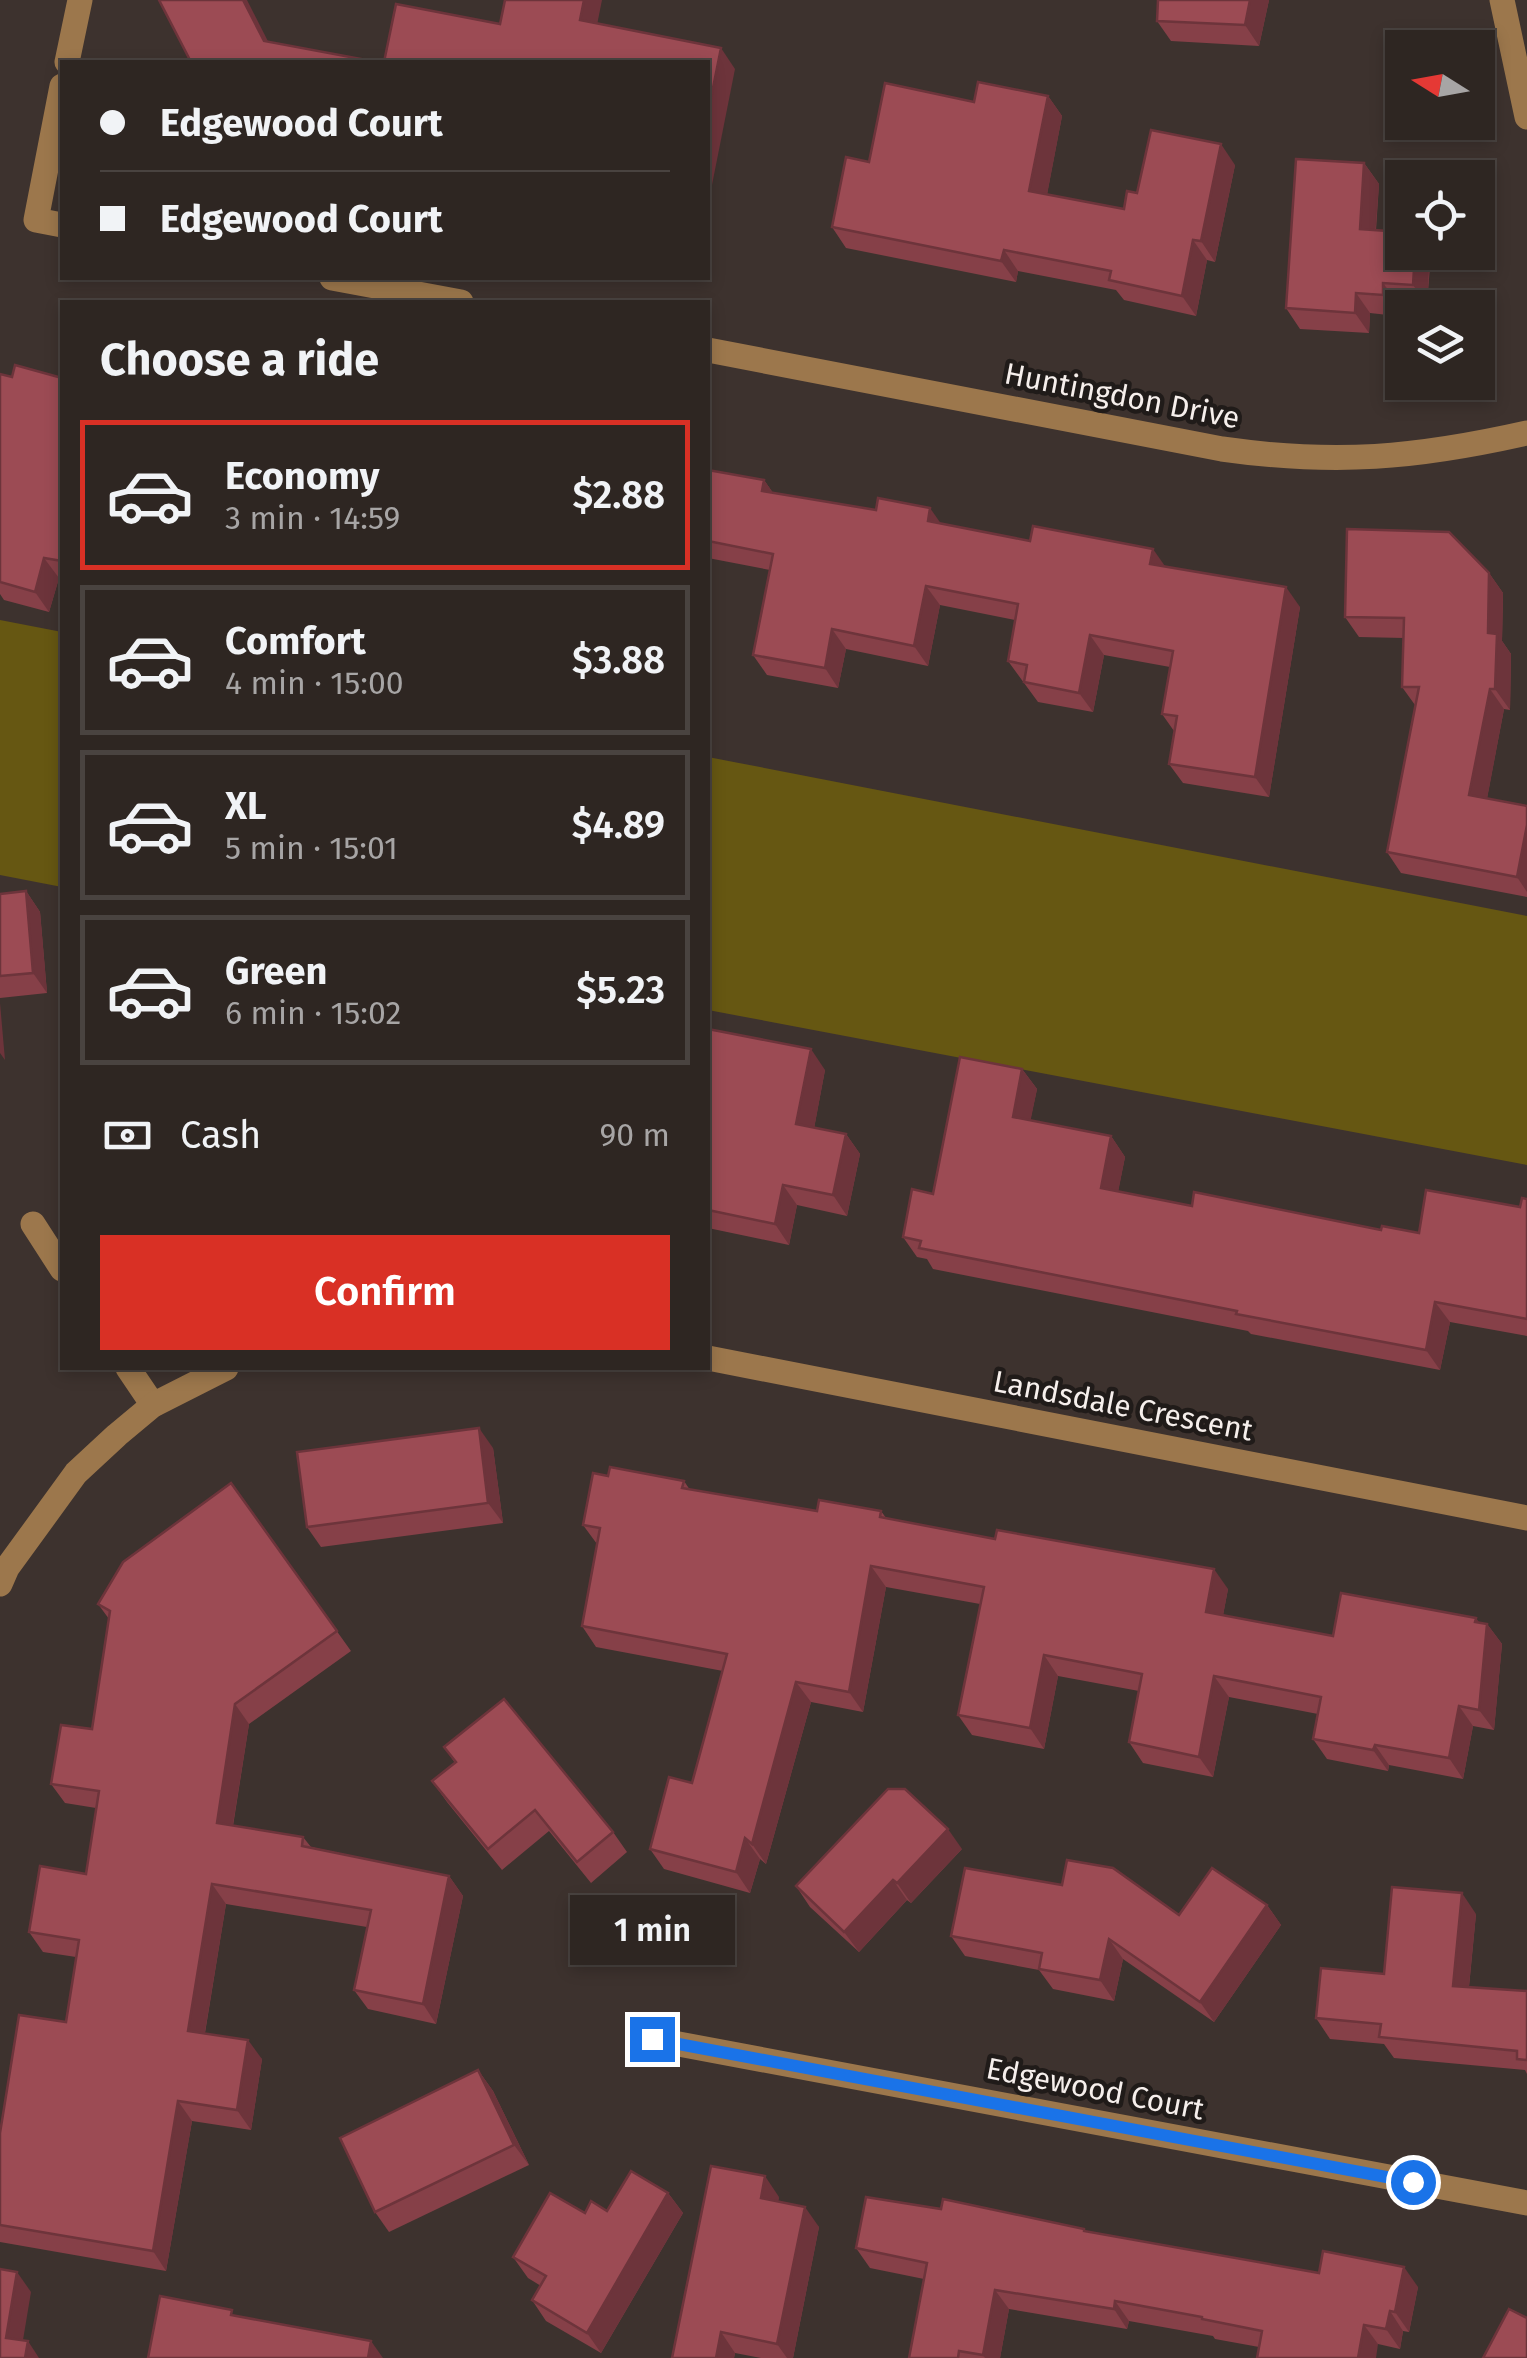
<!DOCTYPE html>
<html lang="en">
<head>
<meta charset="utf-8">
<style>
  :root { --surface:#2e2622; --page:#3a322f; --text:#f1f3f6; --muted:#a7a5a5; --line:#494340; --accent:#d93025 }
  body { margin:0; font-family:"Fira Sans",sans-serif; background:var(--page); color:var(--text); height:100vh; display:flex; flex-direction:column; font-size:38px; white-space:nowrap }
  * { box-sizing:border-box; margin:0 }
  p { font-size:32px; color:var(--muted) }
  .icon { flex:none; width:55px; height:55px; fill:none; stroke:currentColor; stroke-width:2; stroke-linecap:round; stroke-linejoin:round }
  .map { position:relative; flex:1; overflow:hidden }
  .sheet { position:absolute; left:60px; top:300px; width:650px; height:1070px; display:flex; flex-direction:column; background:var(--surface); border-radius:0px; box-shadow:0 5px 15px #0003,0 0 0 2px var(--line) }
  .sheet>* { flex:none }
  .hud { position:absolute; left:60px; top:60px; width:650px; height:220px; border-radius:0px; box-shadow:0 5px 15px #0003,0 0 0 2px var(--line); display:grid; align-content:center; height:220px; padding:0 40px; background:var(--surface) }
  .needle { width:65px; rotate:281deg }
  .tools { position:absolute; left:1385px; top:30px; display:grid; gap:20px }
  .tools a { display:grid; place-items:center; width:110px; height:110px; border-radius:0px; background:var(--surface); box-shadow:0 5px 15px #0003,0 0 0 2px var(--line); font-size:50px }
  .end { position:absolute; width:45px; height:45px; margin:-22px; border:12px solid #1a73e8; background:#fff; box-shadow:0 0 0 5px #fff }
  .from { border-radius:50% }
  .bubble { position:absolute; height:70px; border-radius:0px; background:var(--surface); box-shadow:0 5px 15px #0003,0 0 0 2px var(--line); font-size:32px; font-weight:600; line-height:70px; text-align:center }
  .hud b { display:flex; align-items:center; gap:35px; height:95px; font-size:38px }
  .hud b+b { border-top:2px solid var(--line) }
  .hud i { width:25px; height:25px; background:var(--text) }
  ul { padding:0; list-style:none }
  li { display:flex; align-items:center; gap:30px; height:150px; margin:0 20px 15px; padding:0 20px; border:5px solid var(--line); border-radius:0px }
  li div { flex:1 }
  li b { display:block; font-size:38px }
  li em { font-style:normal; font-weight:600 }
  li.on { border-color:var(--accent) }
  li>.icon { width:90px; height:90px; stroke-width:1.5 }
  h2 { padding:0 40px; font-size:45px; line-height:120px }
  .pay { display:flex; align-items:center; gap:25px; height:110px; padding:0 40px; font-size:38px }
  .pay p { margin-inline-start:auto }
  .action { display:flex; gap:20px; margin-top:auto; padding:20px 40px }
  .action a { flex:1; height:115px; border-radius:0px; background:var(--accent); color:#fff; font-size:40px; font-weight:600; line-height:115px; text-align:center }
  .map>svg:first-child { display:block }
  .green { fill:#665712 }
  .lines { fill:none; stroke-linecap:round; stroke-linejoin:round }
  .minor { stroke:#9c774c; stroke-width:25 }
  .wall { fill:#864048 }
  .shaded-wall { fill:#6d343b }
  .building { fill:#9c4b54; stroke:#6d343b; stroke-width:2.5 }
  .route { stroke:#1a73e8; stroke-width:12 }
  .labels { text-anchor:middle; stroke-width:9; stroke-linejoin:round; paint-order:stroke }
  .street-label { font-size:30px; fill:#f6efec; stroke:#201b19 }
</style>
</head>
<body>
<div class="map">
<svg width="1527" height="2358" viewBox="0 0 1527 2358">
  <rect width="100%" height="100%" fill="#3d322e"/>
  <g class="green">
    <path d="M 0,620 L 62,632 L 62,887 L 0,875 Z"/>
    <path d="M 708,757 L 1527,916 L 1527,1165 L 708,1010 Z"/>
  </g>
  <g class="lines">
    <g class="minor">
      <path d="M 1502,0 L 1527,117"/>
      <path d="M 67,62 L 80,0"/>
      <path d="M 62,86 L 36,220 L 62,225"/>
      <path d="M 332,278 L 461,302"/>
      <path d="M 708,350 L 1222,449 C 1335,465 1416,458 1527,433"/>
      <path d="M 33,1224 L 62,1269"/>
      <path d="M 708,1358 L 1527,1518"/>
      <path d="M 128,1368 L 153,1405"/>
      <path d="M 0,1584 L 7,1568 L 76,1473 L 117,1435 L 153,1405 L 226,1368"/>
      <path d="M 652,2039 L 1527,2203"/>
    </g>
  </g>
  <g class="wall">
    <path d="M 1158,0 L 1269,0 L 1259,46 L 1171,41 L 1157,21 Z"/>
    <path d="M 1048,96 L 1062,116 L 1047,194 L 1124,209 L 1137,193 L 1235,165 L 1215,262 L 1207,260 L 1196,316 L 1124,300 L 1116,290 L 1018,271 L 1016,282 L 846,248 L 832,227 L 869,162 L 974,102 Z"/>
    <path d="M 1364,163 L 1379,184 L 1376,230 L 1402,252 L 1431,253 L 1427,305 L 1398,303 L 1397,316 L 1370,313 L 1369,333 L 1300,329 L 1286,308 Z"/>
    <path d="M 0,374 L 12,377 L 62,378 L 62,579 L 59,578 L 49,612 L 4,600 L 0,594 Z"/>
    <path d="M 708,470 L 764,480 L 773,493 L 1165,566 L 1300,607 L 1269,797 L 1183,783 L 1169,764 L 1174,731 L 1162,714 L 1170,667 L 1104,655 L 1093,712 L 1038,702 L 1008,661 L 1015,620 L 940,605 L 928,666 L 846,649 L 838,688 L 767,675 L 753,655 L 770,570 L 708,558 Z"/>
    <path d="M 1489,573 L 1503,593 L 1502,641 L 1511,654 L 1510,710 L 1504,709 L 1487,798 L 1527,806 L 1527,897 L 1401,873 L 1387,852 L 1415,705 L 1402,687 L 1404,638 L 1359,637 L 1345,617 Z"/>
    <path d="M 26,891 L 40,912 L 47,993 L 0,998 L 0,894 Z"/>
    <path d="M 708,1029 L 825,1070 L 814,1128 L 846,1134 L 860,1154 L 847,1216 L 797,1205 L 789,1245 L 708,1228 Z"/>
    <path d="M 1022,1069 L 1037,1089 L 1030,1121 L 1111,1136 L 1125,1157 L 1118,1191 L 1192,1206 L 1381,1230 L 1419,1233 L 1520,1207 L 1527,1199 L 1527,1336 L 1450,1322 L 1440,1370 L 1251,1334 L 1248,1331 L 933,1269 L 927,1259 L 917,1257 L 903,1237 Z"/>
    <path d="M 493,1448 L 503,1523 L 321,1547 L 307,1527 Z"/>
    <path d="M 684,1481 L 690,1490 L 817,1511 L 881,1511 L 886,1518 L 1228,1589 L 1223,1615 L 1333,1636 L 1479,1622 L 1487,1624 L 1502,1644 L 1494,1730 L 1473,1726 L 1463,1779 L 1389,1765 L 1388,1771 L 1327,1759 L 1313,1739 L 1318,1714 L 1229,1697 L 1213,1777 L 1143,1763 L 1129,1742 L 1139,1691 L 1058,1676 L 1044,1749 L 972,1735 L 958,1715 L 980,1604 L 886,1587 L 863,1712 L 811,1702 L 766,1864 L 760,1859 L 750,1893 L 664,1869 L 650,1849 L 692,1783 L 723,1671 L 596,1647 L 582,1626 L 597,1544 L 583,1525 Z"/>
    <path d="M 231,1483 L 351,1651 L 249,1724 L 233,1826 L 303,1837 L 311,1847 L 449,1876 L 463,1896 L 436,2024 L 368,2009 L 354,1990 L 367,1927 L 226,1904 L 205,2033 L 262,2059 L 251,2130 L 192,2121 L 166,2271 L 0,2242 L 0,2225 L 66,2022 L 76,1957 L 43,1952 L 29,1932 L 86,1874 L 96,1808 L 65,1803 L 51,1784 L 92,1729 L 109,1619 L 98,1604 Z"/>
    <path d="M 444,1747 L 613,1832 L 627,1852 L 591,1883 L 549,1831 L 502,1870 L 447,1802 L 432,1781 L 455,1763 Z"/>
    <path d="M 962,1849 L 911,1903 L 907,1900 L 859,1952 L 810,1907 L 796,1886 Z"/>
    <path d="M 1267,1905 L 1281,1925 L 1214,2022 L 1123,1959 L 1114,2001 L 1053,1989 L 1039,1970 L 965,1956 L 951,1936 L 1179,1915 Z"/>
    <path d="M 1476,1914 L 1469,1987 L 1527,1991 L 1527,2074 L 1525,2070 L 1394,2058 L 1384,2044 L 1330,2039 L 1316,2018 Z"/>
    <path d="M 478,2070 L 493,2091 L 529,2165 L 389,2232 L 375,2212 Z"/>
    <path d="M 668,2193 L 683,2213 L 601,2353 L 546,2321 L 532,2300 L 541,2286 L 528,2278 L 513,2257 L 585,2213 L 607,2211 Z"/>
    <path d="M 779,2197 L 778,2201 L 819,2227 L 793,2358 L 761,2358 L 735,2353 L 734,2358 L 672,2358 Z"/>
    <path d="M 941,2209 L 1084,2229 L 1087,2232 L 1319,2273 L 1418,2287 L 1409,2332 L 1403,2331 L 1400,2349 L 1378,2344 L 1259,2347 L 1215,2339 L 1213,2336 L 1129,2321 L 1127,2329 L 1009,2309 L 1000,2358 L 909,2358 L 924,2279 L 870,2268 L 856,2248 Z"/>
  </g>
  <g class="shaded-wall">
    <path d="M 243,0 L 247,0 L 278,61 L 264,41 Z"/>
    <path d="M 584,0 L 602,0 L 594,40 L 580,20 Z"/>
    <path d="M 1250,0 L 1269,0 L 1259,46 L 1245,25 Z"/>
    <path d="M 721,48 L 735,69 L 708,205 L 708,113 Z"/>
    <path d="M 1048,96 L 1062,116 L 1044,211 L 1029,191 Z"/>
    <path d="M 1221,144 L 1235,165 L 1215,262 L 1201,241 Z"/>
    <path d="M 1364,163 L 1379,184 L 1374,250 L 1360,229 Z"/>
    <path d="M 1193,240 L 1207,260 L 1196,316 L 1182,296 Z"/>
    <path d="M 1004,250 L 1018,271 L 1016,282 L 1001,261 Z"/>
    <path d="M 1415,252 L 1430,252 L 1427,305 L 1413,285 Z"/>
    <path d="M 1383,283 L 1398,303 L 1397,316 L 1383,295 Z"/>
    <path d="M 1356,293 L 1370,313 L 1369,333 L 1355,313 Z"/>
    <path d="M 764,480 L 778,500 L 762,491 Z"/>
    <path d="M 930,508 L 944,528 L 928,521 Z"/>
    <path d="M 1153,549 L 1167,569 L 1150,564 Z"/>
    <path d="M 44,558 L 59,578 L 49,612 L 35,592 Z"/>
    <path d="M 1489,573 L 1503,593 L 1502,641 L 1511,654 L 1510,710 L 1495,689 L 1488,633 Z"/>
    <path d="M 926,586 L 940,605 L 928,666 L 914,646 Z"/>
    <path d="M 1286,587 L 1300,607 L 1269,797 L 1255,777 Z"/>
    <path d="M 832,629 L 846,649 L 838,688 L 825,668 Z"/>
    <path d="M 1090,635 L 1104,655 L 1093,712 L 1079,693 Z"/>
    <path d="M 1490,689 L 1504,709 L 1484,815 L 1469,795 Z"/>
    <path d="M 1527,825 L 1527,892 L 1517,877 Z"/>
    <path d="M 26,891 L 40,912 L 47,993 L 33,973 Z"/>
    <path d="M 0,1003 L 5,1060 L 0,1053 Z"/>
    <path d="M 811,1049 L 825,1070 L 811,1145 L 796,1124 Z"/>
    <path d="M 1022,1069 L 1037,1089 L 1027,1138 L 1013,1117 Z"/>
    <path d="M 846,1134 L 860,1154 L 847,1216 L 833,1195 Z"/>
    <path d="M 1111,1136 L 1125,1157 L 1115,1208 L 1101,1188 Z"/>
    <path d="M 783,1185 L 797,1205 L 789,1245 L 775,1224 Z"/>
    <path d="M 1435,1302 L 1450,1322 L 1440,1370 L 1426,1350 Z"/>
    <path d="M 479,1428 L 493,1448 L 503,1523 L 488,1503 Z"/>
    <path d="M 871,1566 L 886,1587 L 863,1712 L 849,1692 Z"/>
    <path d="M 1214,1569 L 1228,1589 L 1220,1632 L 1206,1612 Z"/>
    <path d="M 1476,1618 L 1487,1633 L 1487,1624 L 1502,1644 L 1494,1730 L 1479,1710 Z"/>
    <path d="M 1044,1655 L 1058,1676 L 1044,1749 L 1030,1728 Z"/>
    <path d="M 1214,1676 L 1229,1697 L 1213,1777 L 1199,1757 Z"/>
    <path d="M 796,1682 L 811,1702 L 766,1864 L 752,1844 Z"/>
    <path d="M 235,1704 L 249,1724 L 230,1843 L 217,1823 Z"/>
    <path d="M 1459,1706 L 1473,1726 L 1463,1779 L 1449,1758 Z"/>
    <path d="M 1375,1745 L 1389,1765 L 1388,1771 L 1373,1750 Z"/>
    <path d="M 948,1829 L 962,1849 L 911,1903 L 897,1883 Z"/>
    <path d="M 745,1838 L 760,1859 L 750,1893 L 736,1872 Z"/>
    <path d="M 449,1876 L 463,1896 L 436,2024 L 423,2004 Z"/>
    <path d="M 893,1880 L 907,1900 L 859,1952 L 844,1932 Z"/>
    <path d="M 212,1884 L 226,1904 L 202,2050 L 188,2031 Z"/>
    <path d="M 1462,1893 L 1476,1914 L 1467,2006 L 1453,1986 Z"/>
    <path d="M 1267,1905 L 1281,1925 L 1214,2022 L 1200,2002 Z"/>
    <path d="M 1109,1939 L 1123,1959 L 1114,2001 L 1100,1980 Z"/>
    <path d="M 248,2040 L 262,2059 L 251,2130 L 237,2110 Z"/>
    <path d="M 478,2070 L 493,2091 L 529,2165 L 514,2145 Z"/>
    <path d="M 178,2101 L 192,2121 L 166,2271 L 153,2251 Z"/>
    <path d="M 765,2176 L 779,2197 L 775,2218 L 761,2198 Z"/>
    <path d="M 668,2193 L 683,2213 L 601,2353 L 587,2333 Z"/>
    <path d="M 805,2207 L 819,2227 L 793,2358 L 787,2358 L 777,2344 Z"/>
    <path d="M 1404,2267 L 1418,2287 L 1409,2332 L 1395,2312 Z"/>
    <path d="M 17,2272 L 31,2292 L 20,2358 L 6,2338 Z"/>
    <path d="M 995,2290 L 1009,2309 L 1000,2358 L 985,2358 L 983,2355 Z"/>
    <path d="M 1115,2301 L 1129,2321 L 1127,2329 L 1114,2309 Z"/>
    <path d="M 1390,2311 L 1403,2331 L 1400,2349 L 1386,2329 Z"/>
    <path d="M 1364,2325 L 1378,2344 L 1376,2358 L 1358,2358 Z"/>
    <path d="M 721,2332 L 735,2353 L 734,2358 L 716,2358 Z"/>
    <path d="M 28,2341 L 39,2358 L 25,2358 Z"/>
    <path d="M 371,2341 L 383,2358 L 368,2358 Z"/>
  </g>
  <g class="building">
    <path d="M 159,0 L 243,0 L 264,41 L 377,62 L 191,62 Z"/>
    <path d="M 505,0 L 584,0 L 580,20 L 721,48 L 708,113 L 708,62 L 384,62 L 396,4 L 500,24 Z"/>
    <path d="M 1158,0 L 1250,0 L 1245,25 L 1157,21 Z"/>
    <path d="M 978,82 L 1048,96 L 1029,191 L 1124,209 L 1127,191 L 1137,193 L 1151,130 L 1221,144 L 1201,241 L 1193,240 L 1182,296 L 1109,280 L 1111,271 L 1004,250 L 1001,261 L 832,227 L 846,157 L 869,162 L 885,83 L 974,102 Z"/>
    <path d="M 1296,159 L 1364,163 L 1360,229 L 1402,232 L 1402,252 L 1415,252 L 1413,285 L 1383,283 L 1383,295 L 1356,293 L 1355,313 L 1286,308 Z"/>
    <path d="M 15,365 L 62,378 L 62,561 L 44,558 L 35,592 L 0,582 L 0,374 L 12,377 Z"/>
    <path d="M 708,470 L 764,480 L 762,491 L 876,510 L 878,498 L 930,508 L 928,521 L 1030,541 L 1033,526 L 1153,549 L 1150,564 L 1286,587 L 1255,777 L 1169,764 L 1177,716 L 1162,714 L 1173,651 L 1090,635 L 1079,693 L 1024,682 L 1027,665 L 1008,661 L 1018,604 L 926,586 L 914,646 L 832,629 L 825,668 L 753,655 L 773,554 L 708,541 Z"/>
    <path d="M 1347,529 L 1449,532 L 1489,573 L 1488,633 L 1497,634 L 1495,689 L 1490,689 L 1469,795 L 1527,806 L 1527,825 L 1517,877 L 1387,852 L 1419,687 L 1402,687 L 1404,618 L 1345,617 Z"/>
    <path d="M 26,891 L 33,973 L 0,976 L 0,894 Z"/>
    <path d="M 708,1029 L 811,1049 L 796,1124 L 846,1134 L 833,1195 L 783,1185 L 775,1224 L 708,1210 Z"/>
    <path d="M 960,1057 L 1022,1069 L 1013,1117 L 1111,1136 L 1101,1188 L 1192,1206 L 1194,1192 L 1381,1230 L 1382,1226 L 1419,1233 L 1426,1190 L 1520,1207 L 1522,1198 L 1527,1199 L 1527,1319 L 1435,1302 L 1426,1350 L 1236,1314 L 1237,1311 L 919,1248 L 921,1241 L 903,1237 L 912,1189 L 933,1194 Z"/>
    <path d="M 479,1428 L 488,1503 L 307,1527 L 297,1452 Z"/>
    <path d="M 610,1467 L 684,1481 L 682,1488 L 817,1511 L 819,1500 L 881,1511 L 880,1517 L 995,1539 L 997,1530 L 1214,1569 L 1206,1612 L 1333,1636 L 1341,1593 L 1476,1618 L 1475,1622 L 1487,1624 L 1479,1710 L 1459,1706 L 1449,1758 L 1375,1745 L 1373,1750 L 1313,1739 L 1321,1697 L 1214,1676 L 1199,1757 L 1129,1742 L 1142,1674 L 1044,1655 L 1030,1728 L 958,1715 L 984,1587 L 871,1566 L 849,1692 L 796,1682 L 752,1844 L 745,1838 L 736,1872 L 650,1849 L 669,1777 L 692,1783 L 727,1654 L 582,1626 L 600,1528 L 583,1525 L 593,1473 L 608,1476 Z"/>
    <path d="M 231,1483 L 337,1631 L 235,1704 L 217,1823 L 303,1837 L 302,1846 L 449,1876 L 423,2004 L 354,1990 L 371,1910 L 212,1884 L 188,2031 L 248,2040 L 237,2110 L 178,2101 L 153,2251 L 0,2225 L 0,2133 L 19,2015 L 66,2022 L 79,1940 L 29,1932 L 40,1866 L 86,1874 L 99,1791 L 51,1784 L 61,1725 L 92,1729 L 110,1611 L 98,1604 L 123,1562 Z"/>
    <path d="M 504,1699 L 613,1832 L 577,1862 L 535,1810 L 488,1849 L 432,1781 L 456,1762 L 444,1747 Z"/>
    <path d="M 888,1789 L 905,1789 L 948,1829 L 897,1883 L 893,1880 L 844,1932 L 796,1886 Z"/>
    <path d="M 1067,1860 L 1113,1868 L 1179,1915 L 1212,1868 L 1267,1905 L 1200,2002 L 1109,1939 L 1100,1980 L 1039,1969 L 1042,1953 L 951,1936 L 965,1868 L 1062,1885 Z"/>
    <path d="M 1392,1887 L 1462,1893 L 1453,1986 L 1527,1991 L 1527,2060 L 1517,2059 L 1517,2051 L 1379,2037 L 1381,2024 L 1316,2018 L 1321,1968 L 1384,1974 Z"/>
    <path d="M 478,2070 L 514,2145 L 375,2212 L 340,2138 Z"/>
    <path d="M 711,2166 L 765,2176 L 761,2198 L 805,2207 L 777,2344 L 721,2332 L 716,2358 L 672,2358 Z"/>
    <path d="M 631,2171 L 668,2193 L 587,2333 L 532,2300 L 546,2276 L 513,2257 L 550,2193 L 585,2213 L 591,2201 L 607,2211 Z"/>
    <path d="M 866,2197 L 941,2209 L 943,2199 L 1084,2229 L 1084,2231 L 1319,2273 L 1323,2251 L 1404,2267 L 1395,2312 L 1390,2311 L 1386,2329 L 1364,2325 L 1358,2358 L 1257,2358 L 1262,2331 L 1202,2319 L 1202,2317 L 1115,2301 L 1114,2309 L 995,2290 L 983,2355 L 959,2351 L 958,2358 L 909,2358 L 927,2263 L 856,2248 Z"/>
    <path d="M 0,2269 L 17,2272 L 6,2338 L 28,2341 L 25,2358 L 0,2358 Z"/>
    <path d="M 160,2296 L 232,2310 L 231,2315 L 371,2341 L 368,2358 L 148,2358 Z"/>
    <path d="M 1509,2309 L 1527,2318 L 1527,2358 L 1483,2358 Z"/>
  </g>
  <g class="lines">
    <path class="route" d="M 652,2039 L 1413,2182"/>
  </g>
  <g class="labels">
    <g class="street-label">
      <text transform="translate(1122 396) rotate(11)" y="10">Huntingdon Drive</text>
      <text transform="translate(1123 1406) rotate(11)" y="10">Landsdale Crescent</text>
      <text transform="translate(1095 2089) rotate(11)" y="10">Edgewood Court</text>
    </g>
  </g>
</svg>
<div class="tools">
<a><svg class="needle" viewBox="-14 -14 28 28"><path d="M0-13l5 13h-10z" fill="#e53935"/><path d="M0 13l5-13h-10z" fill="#a7a5a5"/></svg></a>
<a><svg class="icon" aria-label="locate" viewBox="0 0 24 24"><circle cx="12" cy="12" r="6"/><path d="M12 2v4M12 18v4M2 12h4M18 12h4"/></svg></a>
<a><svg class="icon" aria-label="layers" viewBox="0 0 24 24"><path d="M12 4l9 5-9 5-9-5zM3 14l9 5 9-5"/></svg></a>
</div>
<i class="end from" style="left:1413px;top:2182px"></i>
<i class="end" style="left:652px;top:2039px"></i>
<div class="bubble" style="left:570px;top:1895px;width:165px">1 min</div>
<div class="hud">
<b><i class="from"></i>Edgewood Court</b>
<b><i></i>Edgewood Court</b>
</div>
<section class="sheet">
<h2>Choose a ride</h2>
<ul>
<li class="on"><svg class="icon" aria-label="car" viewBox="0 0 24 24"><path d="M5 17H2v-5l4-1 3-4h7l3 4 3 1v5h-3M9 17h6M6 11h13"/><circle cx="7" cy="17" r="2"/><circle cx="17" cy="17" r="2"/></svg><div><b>Economy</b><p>3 min · 14:59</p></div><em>$2.88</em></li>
<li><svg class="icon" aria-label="car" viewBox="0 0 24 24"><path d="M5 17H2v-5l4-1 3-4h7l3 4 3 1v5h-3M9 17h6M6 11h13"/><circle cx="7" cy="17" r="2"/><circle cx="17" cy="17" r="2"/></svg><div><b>Comfort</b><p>4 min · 15:00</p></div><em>$3.88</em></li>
<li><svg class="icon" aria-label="car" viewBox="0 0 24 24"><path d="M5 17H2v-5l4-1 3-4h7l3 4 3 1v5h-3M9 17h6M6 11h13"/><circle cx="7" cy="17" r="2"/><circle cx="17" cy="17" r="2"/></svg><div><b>XL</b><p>5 min · 15:01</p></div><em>$4.89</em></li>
<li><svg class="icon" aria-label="car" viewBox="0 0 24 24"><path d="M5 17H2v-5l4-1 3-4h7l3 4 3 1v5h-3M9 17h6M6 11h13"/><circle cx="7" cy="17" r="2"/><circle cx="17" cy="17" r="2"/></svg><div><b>Green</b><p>6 min · 15:02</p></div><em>$5.23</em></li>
</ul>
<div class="pay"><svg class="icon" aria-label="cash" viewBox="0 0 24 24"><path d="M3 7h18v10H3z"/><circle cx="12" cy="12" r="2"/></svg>Cash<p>90 m</p></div>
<div class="action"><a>Confirm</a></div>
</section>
</div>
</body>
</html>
